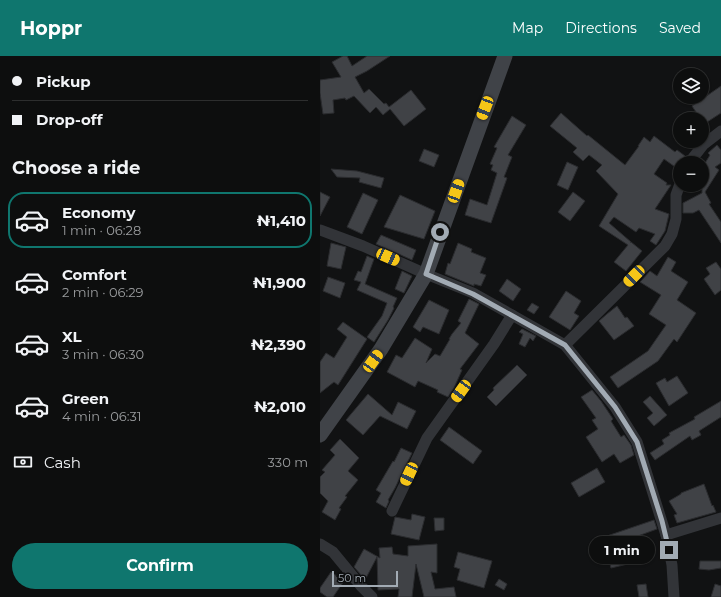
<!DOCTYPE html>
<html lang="en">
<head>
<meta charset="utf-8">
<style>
  :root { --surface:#0d0e0e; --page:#1b1c1c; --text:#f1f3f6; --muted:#9a9c9e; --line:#2d2e2e; --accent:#0f766e }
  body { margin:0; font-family:Montserrat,sans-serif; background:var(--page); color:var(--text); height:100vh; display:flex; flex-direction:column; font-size:15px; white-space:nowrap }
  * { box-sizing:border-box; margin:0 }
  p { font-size:13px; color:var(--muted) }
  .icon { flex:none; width:22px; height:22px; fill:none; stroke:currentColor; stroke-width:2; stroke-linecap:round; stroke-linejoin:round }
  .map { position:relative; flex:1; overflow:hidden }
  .sheet { display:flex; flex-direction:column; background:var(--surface); width:320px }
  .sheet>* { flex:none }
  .top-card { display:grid; align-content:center; height:88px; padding:0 12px; background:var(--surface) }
  .tools { position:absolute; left:353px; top:12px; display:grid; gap:8px }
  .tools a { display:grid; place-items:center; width:36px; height:36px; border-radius:50%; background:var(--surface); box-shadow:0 1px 3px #0004,0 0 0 1px var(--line); font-size:20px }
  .scale { position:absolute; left:12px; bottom:10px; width:66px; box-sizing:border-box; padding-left:4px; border:2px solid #a2abb4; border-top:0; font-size:11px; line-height:14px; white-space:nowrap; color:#a2abb4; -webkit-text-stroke:3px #0c0d0e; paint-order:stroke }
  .end { position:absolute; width:18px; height:18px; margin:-9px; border:5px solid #a2abb4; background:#111; box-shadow:0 0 0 2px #111 }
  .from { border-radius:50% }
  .bubble { position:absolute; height:28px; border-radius:14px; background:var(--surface); box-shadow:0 1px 3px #0004,0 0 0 1px var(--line); font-size:13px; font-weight:700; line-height:28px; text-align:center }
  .car { position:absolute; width:12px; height:24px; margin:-12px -6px; border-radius:5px; box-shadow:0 0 3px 1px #0007; background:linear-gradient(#f5c518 24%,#345 0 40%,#f5c518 0 76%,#345 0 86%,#f5c518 0) }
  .top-card b { display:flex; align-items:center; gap:14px; height:38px; font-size:15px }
  .top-card b+b { border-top:1px solid var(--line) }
  .top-card i { width:10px; height:10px; background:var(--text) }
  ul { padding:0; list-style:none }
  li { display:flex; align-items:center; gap:12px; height:56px; margin:0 8px 6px; padding:0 4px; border:2px solid transparent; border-radius:16px }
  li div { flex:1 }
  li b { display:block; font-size:15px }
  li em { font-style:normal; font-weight:700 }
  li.current { border-color:var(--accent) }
  li>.icon { width:36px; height:36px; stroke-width:1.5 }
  h2 { padding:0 12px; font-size:18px; line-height:48px }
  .pay { display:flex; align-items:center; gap:10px; height:44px; padding:0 12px; font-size:15px }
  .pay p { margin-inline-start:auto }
  .primary-button { display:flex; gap:8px; margin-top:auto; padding:8px 12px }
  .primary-button a { flex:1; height:46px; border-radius:24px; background:var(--accent); color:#fff; font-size:16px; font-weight:700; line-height:46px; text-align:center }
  header { display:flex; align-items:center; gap:24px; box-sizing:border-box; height:56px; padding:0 20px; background:var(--accent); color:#fff }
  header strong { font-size:19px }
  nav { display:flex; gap:22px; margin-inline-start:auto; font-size:14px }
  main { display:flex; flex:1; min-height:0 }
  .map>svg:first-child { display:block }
  .building { fill:#404246; stroke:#2b2c2f }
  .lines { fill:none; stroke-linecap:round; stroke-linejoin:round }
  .street { stroke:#323438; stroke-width:11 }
  .secondary { stroke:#404348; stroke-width:15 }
  .route { stroke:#a2abb4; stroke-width:5 }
</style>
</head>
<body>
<header>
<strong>Hoppr</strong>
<nav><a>Map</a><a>Directions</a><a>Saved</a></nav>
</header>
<main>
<section class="sheet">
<div class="top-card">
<b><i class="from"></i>Pickup</b>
<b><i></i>Drop-off</b>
</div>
<h2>Choose a ride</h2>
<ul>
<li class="current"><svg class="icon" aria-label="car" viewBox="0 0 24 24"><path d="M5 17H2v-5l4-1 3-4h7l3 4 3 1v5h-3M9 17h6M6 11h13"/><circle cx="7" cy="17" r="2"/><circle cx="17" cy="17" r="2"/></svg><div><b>Economy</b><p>1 min · 06:28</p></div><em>₦1,410</em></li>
<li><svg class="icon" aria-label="car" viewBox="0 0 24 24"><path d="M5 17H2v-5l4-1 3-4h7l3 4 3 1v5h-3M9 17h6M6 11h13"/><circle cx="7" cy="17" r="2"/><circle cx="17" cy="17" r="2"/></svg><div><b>Comfort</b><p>2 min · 06:29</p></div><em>₦1,900</em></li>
<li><svg class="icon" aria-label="car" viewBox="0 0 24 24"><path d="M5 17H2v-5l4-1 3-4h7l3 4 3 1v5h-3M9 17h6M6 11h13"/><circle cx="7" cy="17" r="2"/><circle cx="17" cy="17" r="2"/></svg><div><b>XL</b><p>3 min · 06:30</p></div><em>₦2,390</em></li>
<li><svg class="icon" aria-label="car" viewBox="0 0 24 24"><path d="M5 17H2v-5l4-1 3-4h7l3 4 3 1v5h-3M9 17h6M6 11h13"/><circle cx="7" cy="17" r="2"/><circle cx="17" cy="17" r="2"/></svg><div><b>Green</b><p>4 min · 06:31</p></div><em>₦2,010</em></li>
</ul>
<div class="pay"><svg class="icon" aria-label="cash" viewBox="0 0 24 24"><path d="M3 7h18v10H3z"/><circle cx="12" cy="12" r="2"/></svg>Cash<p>330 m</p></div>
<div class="primary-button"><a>Confirm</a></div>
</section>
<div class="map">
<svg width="401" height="541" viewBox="0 0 401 541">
  <rect width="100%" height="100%" fill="#111213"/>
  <g class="building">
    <path d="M 23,0 L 27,0 L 32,10 L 47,0 L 70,0 L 47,15 L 35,21 L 44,37 L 49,33 L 64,48 L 66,47 L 69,51 L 91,34 L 106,53 L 84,70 L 70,53 L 63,59 L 56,51 L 50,57 L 34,40 L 26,44 L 25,42 L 13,44 L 14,57 L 3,58 L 0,37 L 0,24 L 21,21 L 12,6 Z"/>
    <path d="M 401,30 L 401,57 L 384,68 L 372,50 Z"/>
    <path d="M 241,57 L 267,80 L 268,79 L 305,109 L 319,90 L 318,90 L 324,81 L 330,86 L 334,80 L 355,96 L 357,94 L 365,100 L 362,107 L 360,107 L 360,110 L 358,113 L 344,103 L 334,118 L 347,127 L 346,129 L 351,129 L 335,153 L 349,158 L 345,175 L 336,189 L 330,185 L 335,178 L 319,172 L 316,176 L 294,161 L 289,167 L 311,186 L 310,186 L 311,186 L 322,195 L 306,215 L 294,206 L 308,189 L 279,170 L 298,138 L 276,115 L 282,109 L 269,99 L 263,105 L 253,96 L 257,92 L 230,70 Z"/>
    <path d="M 192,60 L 206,69 L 188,99 L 192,101 L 184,121 L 187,122 L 171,167 L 145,159 L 150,143 L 167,149 L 177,117 L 171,114 L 173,109 L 170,108 L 177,92 L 174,91 Z"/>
    <path d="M 397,89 L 401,94 L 401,107 L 395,111 L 399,114 L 385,136 L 391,147 L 389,148 L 401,166 L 401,187 L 379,154 L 373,157 L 363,157 L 363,147 L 382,137 L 382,112 L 390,99 L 388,97 Z"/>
    <path d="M 104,93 L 119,99 L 114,111 L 99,105 Z"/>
    <path d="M 247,106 L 258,111 L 248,134 L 237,129 Z"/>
    <path d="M 11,113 L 37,115 L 64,122 L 61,132 L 39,126 L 40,122 L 17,121 Z"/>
    <path d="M 0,136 L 10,141 L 0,160 Z"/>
    <path d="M 253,136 L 265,145 L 250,165 L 238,156 Z"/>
    <path d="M 43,137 L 58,144 L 42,178 L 27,171 Z"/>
    <path d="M 80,139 L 115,155 L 104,183 L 64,171 Z"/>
    <path d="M 61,179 L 96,194 L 92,204 L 56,188 Z"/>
    <path d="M 11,187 L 26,191 L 21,213 L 7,210 Z"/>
    <path d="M 138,187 L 152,193 L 151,196 L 166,202 L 160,217 L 166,219 L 161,230 L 154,228 L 154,230 L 125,218 L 128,207 L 130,208 Z"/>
    <path d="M 47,200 L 54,203 L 45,228 L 77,242 L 73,251 L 74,252 L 68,264 L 54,286 L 47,281 L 62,260 L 67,247 L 37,234 L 41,226 L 34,224 L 38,215 L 41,216 Z"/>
    <path d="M 348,201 L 356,206 L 351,215 L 368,226 L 357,244 L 376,257 L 357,286 L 354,283 L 338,305 L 298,332 L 290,321 L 328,295 L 346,269 L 329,258 L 341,239 L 320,226 L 330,215 L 337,220 Z"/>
    <path d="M 396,206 L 401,213 L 401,234 L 395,239 L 384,223 L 390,218 L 386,212 Z"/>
    <path d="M 82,215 L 92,220 L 84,237 L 75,233 Z"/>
    <path d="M 8,221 L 25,227 L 20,242 L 3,235 Z"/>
    <path d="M 187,223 L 201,233 L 193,245 L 179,235 Z"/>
    <path d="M 246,235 L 261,245 L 254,257 L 259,260 L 250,274 L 229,261 Z"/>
    <path d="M 149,243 L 159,248 L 145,277 L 159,288 L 140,313 L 142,314 L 134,332 L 128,341 L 117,336 L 118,334 L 98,325 L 95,331 L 67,316 L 76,299 L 82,302 L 95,282 L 112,293 L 106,307 L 115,298 L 120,300 L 130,283 L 129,283 L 132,278 L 141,267 L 138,265 Z"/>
    <path d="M 109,244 L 129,254 L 119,278 L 103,271 L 100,276 L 93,271 Z"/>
    <path d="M 212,247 L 219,251 L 214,258 L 207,254 Z"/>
    <path d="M 297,250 L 305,262 L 307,261 L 314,270 L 294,284 L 279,265 L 287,258 Z"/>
    <path d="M 23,266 L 47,283 L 18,329 L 14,326 L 0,337 L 0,306 L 6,297 L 14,302 L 27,281 L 17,273 Z"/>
    <path d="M 202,273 L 216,280 L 213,285 L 210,282 L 205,291 L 199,288 L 203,278 L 199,276 Z"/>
    <path d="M 197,309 L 207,319 L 176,350 L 167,341 L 174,334 L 173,332 Z"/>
    <path d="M 357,320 L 368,337 L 349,350 L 336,327 L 345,322 L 347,326 Z"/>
    <path d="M 272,334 L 281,345 L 293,363 L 291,365 L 301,381 L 304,379 L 311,389 L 314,399 L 300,407 L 294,398 L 282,406 L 266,381 L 278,373 L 272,364 L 276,362 L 261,341 Z"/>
    <path d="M 48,338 L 72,359 L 78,346 L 96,355 L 87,373 L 60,360 L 43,379 L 26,364 Z"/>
    <path d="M 330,340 L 347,359 L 334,370 L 327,362 L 333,357 L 323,346 Z"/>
    <path d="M 401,345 L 401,361 L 379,375 L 381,379 L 372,384 L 370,380 L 335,404 L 330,397 L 344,388 L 342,384 L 350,379 L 349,377 L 375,363 L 374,361 Z"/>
    <path d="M 129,371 L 162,395 L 153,408 L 120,384 Z"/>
    <path d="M 20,383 L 39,402 L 28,415 L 38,424 L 25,440 L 27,441 L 19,452 L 21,453 L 15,464 L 2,456 L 8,445 L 0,437 L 0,421 L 5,416 L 2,414 L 15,399 L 10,394 Z"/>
    <path d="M 81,392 L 92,397 L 75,432 L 68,444 L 69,445 L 66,452 L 56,446 L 61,437 L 56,434 L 73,405 L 74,406 Z"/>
    <path d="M 277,412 L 285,426 L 259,441 L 251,427 Z"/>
    <path d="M 384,428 L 392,450 L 393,449 L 396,456 L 357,467 L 354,459 L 357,458 L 349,445 L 361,438 L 361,437 Z"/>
    <path d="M 92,458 L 105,461 L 99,484 L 71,478 L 75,461 L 91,464 Z"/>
    <path d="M 114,462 L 124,462 L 124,474 L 115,475 Z"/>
    <path d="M 334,464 L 337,473 L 307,484 L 312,507 L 291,512 L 286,491 L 288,491 L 284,481 Z"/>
    <path d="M 117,488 L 117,517 L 111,516 L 115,533 L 134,531 L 136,541 L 104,541 L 96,508 L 92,541 L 78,541 L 79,533 L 58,534 L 57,501 L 46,522 L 42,520 L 34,511 L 44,493 L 60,502 L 59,492 L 72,491 L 73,498 L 88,500 L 88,490 Z"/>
    <path d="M 138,496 L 172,505 L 164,532 L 137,524 L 140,513 L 134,511 Z"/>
    <path d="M 380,505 L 401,505 L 401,512 L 389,514 L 379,513 Z"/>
    <path d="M 11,516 L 24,525 L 13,541 L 7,541 L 0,536 L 0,532 Z"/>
    <path d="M 179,523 L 187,528 L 184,534 L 175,529 Z"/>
    <path d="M 326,528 L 328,541 L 319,541 L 317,529 Z"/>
    <path d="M 395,528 L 401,530 L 401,541 L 391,541 Z"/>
  </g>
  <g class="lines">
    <g class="street">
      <path d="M 369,107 L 383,89 L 401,75"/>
      <path d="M 0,174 L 43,190 L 106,218 L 153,237 L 245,289 L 295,351 L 317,386 L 346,479 L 352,509 L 354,541"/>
      <path d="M 245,289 L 345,190 L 352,178 L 356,163 L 356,139 L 360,128"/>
      <path d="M 72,455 L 107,382 L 174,288 L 192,259"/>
      <path d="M 346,479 L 401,462"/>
      <path d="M 0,488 L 13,496 L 41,530 L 52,541"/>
    </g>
    <path class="secondary" d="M 0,379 L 61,293 L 106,218 L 185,0"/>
  </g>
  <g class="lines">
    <path class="route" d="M 120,176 L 106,218 L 153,238 L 245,289 L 295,351 L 317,386 L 342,465 L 349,494"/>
  </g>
</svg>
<div class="tools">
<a><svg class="icon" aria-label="layers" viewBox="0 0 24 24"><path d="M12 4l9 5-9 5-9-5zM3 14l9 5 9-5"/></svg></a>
<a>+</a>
<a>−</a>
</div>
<div class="scale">50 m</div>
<i class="end from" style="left:120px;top:176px"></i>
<i class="end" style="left:349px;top:494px"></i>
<div class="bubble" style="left:269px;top:480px;width:66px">1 min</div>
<i class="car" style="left:165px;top:52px;rotate:201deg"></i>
<i class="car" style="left:136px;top:135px;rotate:20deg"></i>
<i class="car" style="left:68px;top:201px;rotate:114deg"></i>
<i class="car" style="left:314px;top:220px;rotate:225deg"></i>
<i class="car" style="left:53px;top:305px;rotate:36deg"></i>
<i class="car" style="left:141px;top:335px;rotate:216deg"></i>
<i class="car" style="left:89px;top:418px;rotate:205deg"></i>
</div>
</main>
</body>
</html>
